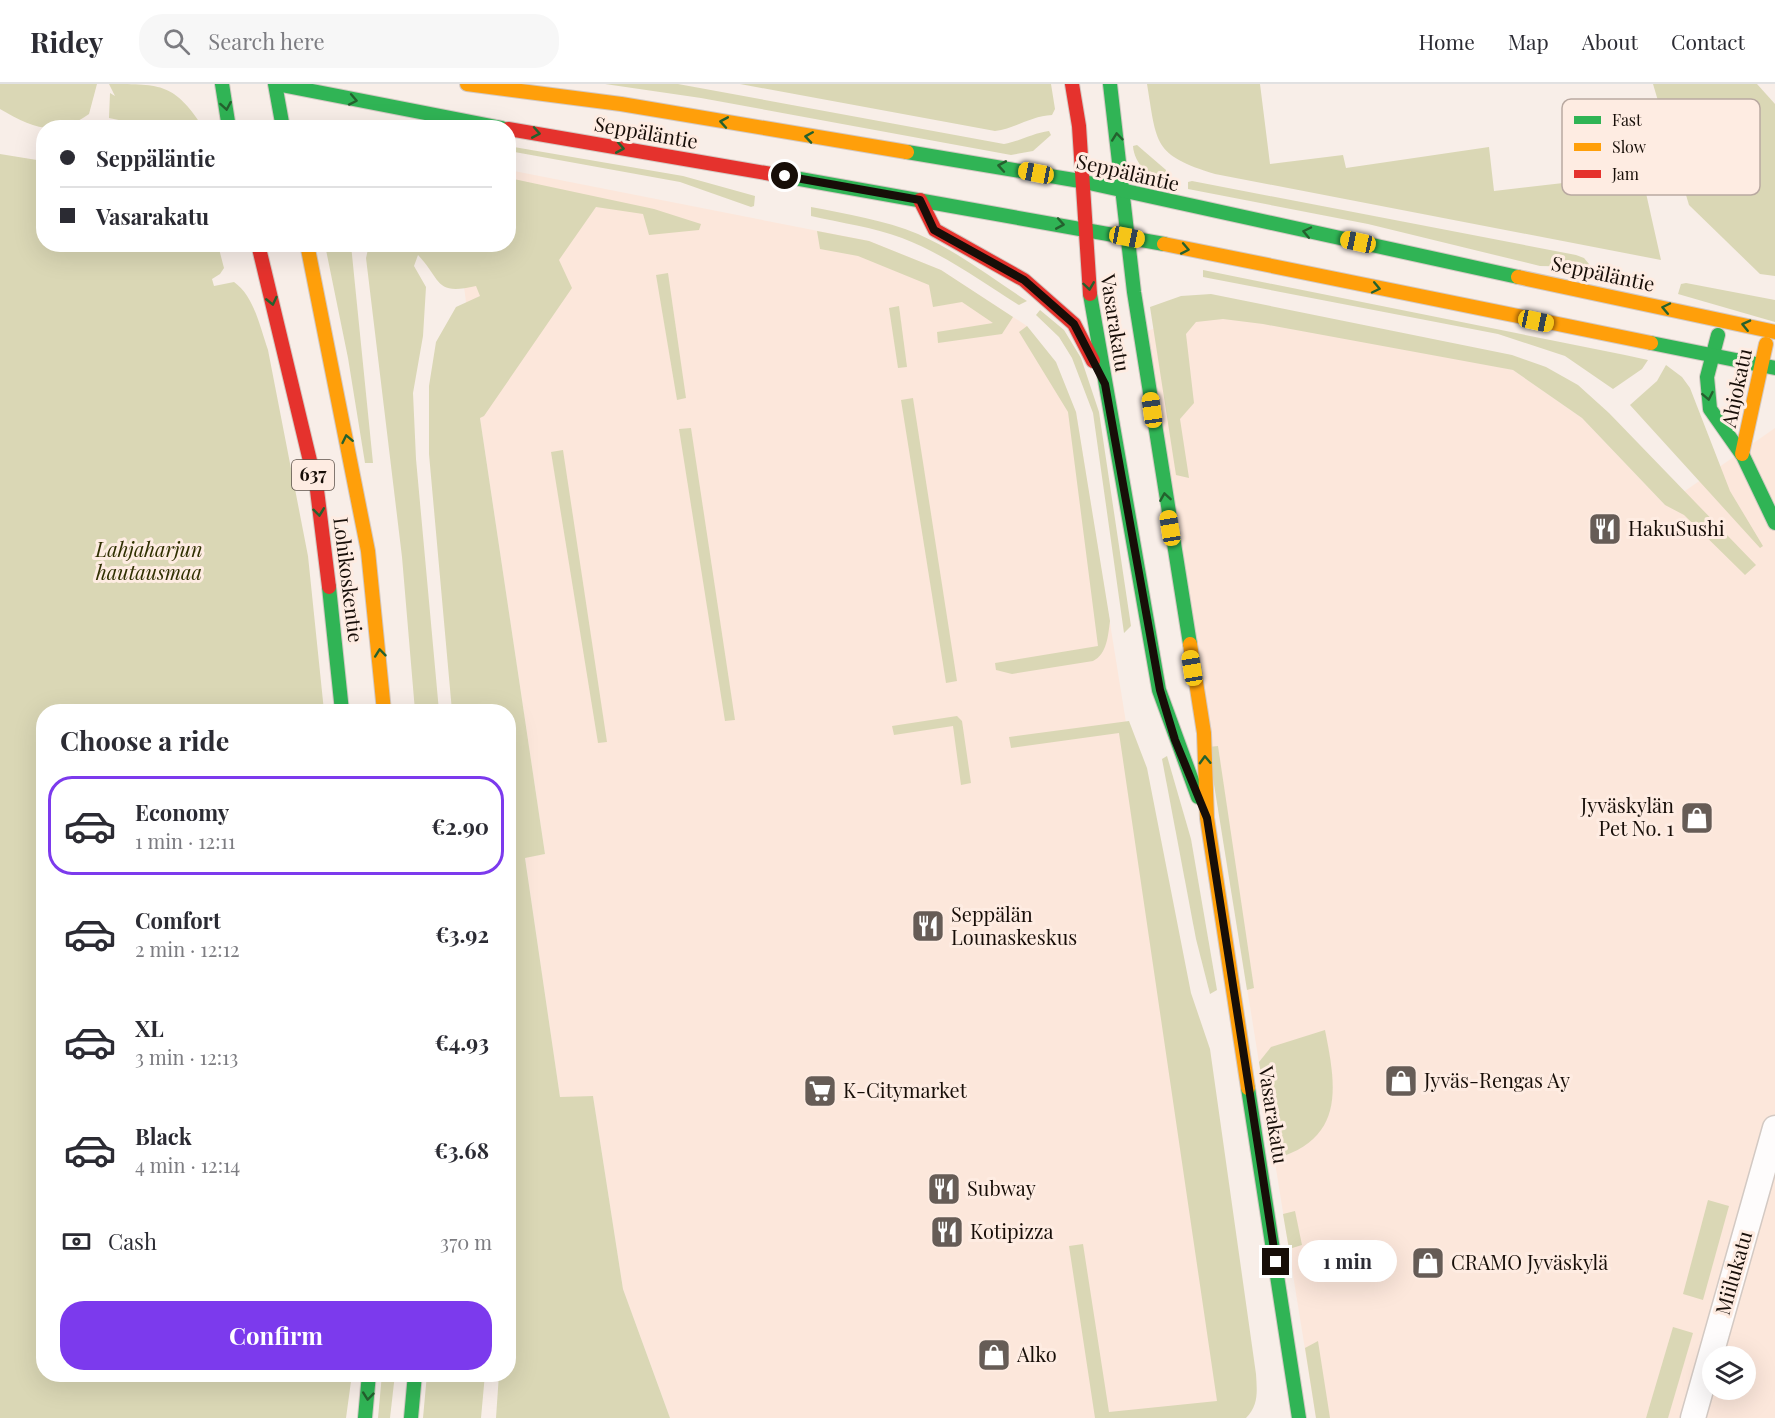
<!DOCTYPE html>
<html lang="en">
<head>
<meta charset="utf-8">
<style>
  :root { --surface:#fff; --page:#f7f7f7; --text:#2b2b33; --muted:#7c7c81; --line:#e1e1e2; --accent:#7c3aed }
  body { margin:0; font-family:"Playfair Display",serif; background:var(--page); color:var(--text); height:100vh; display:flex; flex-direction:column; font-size:22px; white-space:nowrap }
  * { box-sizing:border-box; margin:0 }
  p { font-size:20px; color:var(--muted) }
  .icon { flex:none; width:33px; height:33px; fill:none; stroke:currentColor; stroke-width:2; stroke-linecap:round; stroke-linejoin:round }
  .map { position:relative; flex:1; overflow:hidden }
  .side { position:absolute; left:36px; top:620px; width:480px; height:678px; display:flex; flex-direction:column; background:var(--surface); border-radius:24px; box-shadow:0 6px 24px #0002 }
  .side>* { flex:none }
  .guide { position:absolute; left:36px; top:36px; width:480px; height:132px; border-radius:24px; box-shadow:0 6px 24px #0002; display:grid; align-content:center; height:132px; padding:0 24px; background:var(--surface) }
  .controls { position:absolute; left:1702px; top:1262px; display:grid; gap:12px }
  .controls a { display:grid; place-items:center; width:54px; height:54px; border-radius:50%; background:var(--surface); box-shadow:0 6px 24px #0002; font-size:30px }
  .end { position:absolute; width:27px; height:27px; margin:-14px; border:8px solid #170e08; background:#fff; box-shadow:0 0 0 3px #fff }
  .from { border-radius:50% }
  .bubble { position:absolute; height:42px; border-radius:21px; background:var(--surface); box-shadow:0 6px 24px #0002; font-size:20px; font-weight:700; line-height:42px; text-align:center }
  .car { position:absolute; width:18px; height:36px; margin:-18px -9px; border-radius:8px; box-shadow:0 0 4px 2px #0007; background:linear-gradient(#f5c518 24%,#345 0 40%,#f5c518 0 76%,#345 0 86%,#f5c518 0) }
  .guide b { display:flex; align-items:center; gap:21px; height:57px; font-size:22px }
  .guide b+b { border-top:2px solid var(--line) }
  .guide i { width:15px; height:15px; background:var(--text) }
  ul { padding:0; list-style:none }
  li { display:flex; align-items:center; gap:18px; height:99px; margin:0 12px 9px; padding:0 12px; border:3px solid transparent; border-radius:24px }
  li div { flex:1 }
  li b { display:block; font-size:22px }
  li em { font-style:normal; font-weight:700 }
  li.selected { border-color:var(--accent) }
  li>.icon { width:54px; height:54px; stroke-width:1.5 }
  h2 { padding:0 24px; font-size:27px; line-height:72px }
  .pay { display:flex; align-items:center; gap:15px; height:66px; padding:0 24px; font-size:22px }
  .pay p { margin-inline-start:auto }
  .button { display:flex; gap:12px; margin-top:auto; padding:12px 24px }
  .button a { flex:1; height:69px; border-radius:24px; background:var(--accent); color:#fff; font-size:24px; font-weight:700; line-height:69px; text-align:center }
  header { display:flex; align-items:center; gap:36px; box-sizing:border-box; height:84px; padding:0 30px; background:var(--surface); border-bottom:2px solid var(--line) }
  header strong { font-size:28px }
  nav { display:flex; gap:33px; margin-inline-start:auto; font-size:21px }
  .search { width:420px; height:54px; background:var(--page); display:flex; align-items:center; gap:15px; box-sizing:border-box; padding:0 21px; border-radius:24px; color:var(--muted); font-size:22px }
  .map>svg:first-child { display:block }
  .built { fill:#fce7db; fill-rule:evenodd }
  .green { fill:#dad7b5 }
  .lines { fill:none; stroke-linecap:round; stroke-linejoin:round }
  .street-casing { stroke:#d3c9c3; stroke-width:27 }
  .fast-casing { stroke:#d3c9c3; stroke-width:16 }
  .slow-casing { stroke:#d3c9c3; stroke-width:16 }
  .jam-casing { stroke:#d3c9c3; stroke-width:16 }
  .street { stroke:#fefcfc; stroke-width:24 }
  .fast { stroke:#30b455; stroke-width:14 }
  .slow { stroke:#ff9f0a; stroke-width:14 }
  .jam { stroke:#e5322d; stroke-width:14 }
  .oneway { stroke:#24612e }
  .route { stroke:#170e08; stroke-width:8 }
  .labels { text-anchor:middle; stroke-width:6; stroke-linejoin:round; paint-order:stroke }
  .shield { fill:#feece2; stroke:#5c5149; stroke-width:1.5 }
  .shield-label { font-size:18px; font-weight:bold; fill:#170e08 }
  .street-label { font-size:20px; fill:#170e08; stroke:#feece2 }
  .poi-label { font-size:20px; fill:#170e08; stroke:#feece2; text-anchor:start }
  .park-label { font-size:20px; font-style:italic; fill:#2f2f00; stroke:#feece2 }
  .key { fill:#feece2; stroke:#b9a9a1; stroke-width:1.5 }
  .key-label { font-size:16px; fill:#170e08 }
</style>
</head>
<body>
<header>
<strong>Ridey</strong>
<div class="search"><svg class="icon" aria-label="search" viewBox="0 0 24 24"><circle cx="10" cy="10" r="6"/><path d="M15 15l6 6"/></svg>Search here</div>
<nav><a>Home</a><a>Map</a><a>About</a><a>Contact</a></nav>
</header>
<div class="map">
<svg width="1775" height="1334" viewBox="0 0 1775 1334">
  <rect width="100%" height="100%" fill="#f8eee8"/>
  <g class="built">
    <path d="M 509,86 L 869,157 L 941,186 L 1027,242 L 1076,328 L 1238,1334 L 670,1334 L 623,1205 L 593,1012 L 560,1014 L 525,773 L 545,770 L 480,334 L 459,161 L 508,160 Z"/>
    <path d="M 1216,222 L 1513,286 L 1582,334 L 1665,421 L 1775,344 L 1775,1334 L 1316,1334 L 1142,249 ZM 1713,1272 L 1746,1272 L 1746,1305 L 1713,1305 Z"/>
  </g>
  <g class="green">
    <path d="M 0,0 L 97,0 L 89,30 C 55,54 33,44 0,25 Z"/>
    <path d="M 109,0 C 163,0 174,0 203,43 L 140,43 L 133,39 L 109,34 L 110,9 L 115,12 Z"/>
    <path d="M 605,0 L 678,0 L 1004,60 C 1021,57 1033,49 1049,47 L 1051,51 L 1033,67 L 1011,71 L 701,14 Z"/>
    <path d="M 740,0 L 1051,0 L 1055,25 L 1052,31 C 1031,32 1016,44 995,47 Z"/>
    <path d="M 1147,0 L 1260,0 L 1270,80 L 1343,71 L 1346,84 L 1489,63 L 1494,107 L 1598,95 L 1595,63 L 1575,65 L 1568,28 L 1626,20 L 1661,176 L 1215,90 C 1153,71 1157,60 1147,0 Z"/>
    <path d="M 1653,0 L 1757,0 L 1775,20 L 1775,192 L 1760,190 L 1689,121 Z"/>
    <path d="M 1137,61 L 1166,86 L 1165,100 C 1150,95 1134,79 1133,62 Z"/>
    <path d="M 508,62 L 683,92 L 755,112 L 754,122 L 751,123 L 680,98 L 509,67 Z"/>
    <path d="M 0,70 L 43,77 L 44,160 L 218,161 L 224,184 L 220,190 L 212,195 L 214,202 L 234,198 C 254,212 260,243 268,266 L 308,472 L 324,627 L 44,627 L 44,1290 L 352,1290 L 346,1334 L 0,1334 Z"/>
    <path d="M 509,94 L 654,125 L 701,140 L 699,146 L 649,151 L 643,130 L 596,123 L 559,176 L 572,204 L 484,332 L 480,334 L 545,770 L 525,774 L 560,1013 L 593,1012 L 623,1205 L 670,1334 L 496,1334 L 499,1290 L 508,1290 L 508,627 L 452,627 L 429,370 L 429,302 L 436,258 L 456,223 L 480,212 L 476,202 C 434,212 442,196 418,171 L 414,182 L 426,203 L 423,252 L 413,309 L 416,375 L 439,627 L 415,627 L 402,473 L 366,174 L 369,161 L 508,160 Z"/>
    <path d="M 1192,97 L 1576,171 L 1584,174 L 1589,180 L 1588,183 L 1540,182 L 1368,140 L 1188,105 L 1188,98 Z"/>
    <path d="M 811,123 C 847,130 884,136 918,150 C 957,167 992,194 1027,217 L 1019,221 C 982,198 944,170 902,154 C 873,143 841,139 811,132 Z"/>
    <path d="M 817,147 L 869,157 L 941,186 L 1013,233 L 1002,250 L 938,259 L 937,248 L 993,239 L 962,218 L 933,223 L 929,201 L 858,172 L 820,165 Z"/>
    <path d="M 325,161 L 351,161 L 373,379 L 365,379 L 348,274 Z"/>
    <path d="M 1203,186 L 1625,271 L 1648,276 L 1642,285 L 1613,305 L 1565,272 L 1498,250 L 1203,193 Z"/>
    <path d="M 668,189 L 686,314 L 677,316 L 656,191 Z"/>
    <path d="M 1686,199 L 1775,216 L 1775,238 L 1678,210 L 1681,200 Z"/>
    <path d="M 1211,210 L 1512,271 L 1546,283 L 1578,301 L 1609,329 L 1756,481 L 1745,491 L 1684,431 L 1665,421 L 1582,334 L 1513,286 L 1263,240 L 1223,235 L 1196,238 L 1186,250 L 1194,319 L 1180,335 L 1189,394 L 1176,391 L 1150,223 L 1181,212 Z"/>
    <path d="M 899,222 L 907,283 L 898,284 L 889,224 Z"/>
    <path d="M 1040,226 L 1064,246 L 1081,274 L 1099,328 L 1131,542 L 1124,549 L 1093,329 L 1072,274 L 1059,253 L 1036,231 Z"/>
    <path d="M 1027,242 L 1056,278 L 1076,328 L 1110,537 C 1108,552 1107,570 1093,577 L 1012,590 L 996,586 L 995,579 L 1098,562 L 1068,328 L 1019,248 Z"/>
    <path d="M 1666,281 L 1682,293 L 1690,304 L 1730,407 L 1763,462 L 1760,464 L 1630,321 L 1657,297 Z"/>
    <path d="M 913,314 L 957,597 L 946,599 L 901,316 Z"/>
    <path d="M 691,344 L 735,636 L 725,637 L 679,345 Z"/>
    <path d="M 563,366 L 607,658 L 598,659 L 551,368 Z"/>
    <path d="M 957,632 L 962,637 L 971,699 L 961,701 L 953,642 L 894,651 L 892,642 Z"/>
    <path d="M 1129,637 L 1147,684 L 1191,909 L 1210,965 L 1256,1290 C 1257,1307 1259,1321 1246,1334 L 1095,1334 L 1069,1162 L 1083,1160 L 1109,1328 L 1217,1317 L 1119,649 L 1011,664 L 1009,653 Z"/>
    <path d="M 1218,662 L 1254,904 L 1247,906 L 1208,663 Z"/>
    <path d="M 1167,672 L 1191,755 L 1217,906 L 1210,910 L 1196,855 L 1162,675 Z"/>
    <path d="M 1325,946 C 1337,1006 1344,1054 1275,1075 L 1259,978 L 1271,963 Z"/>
    <path d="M 1708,1116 L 1729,1122 L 1703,1216 L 1683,1210 Z"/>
    <path d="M 1295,1127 L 1302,1161 L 1289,1165 L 1283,1130 Z"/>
    <path d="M 1673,1243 L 1693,1249 L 1668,1334 L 1646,1334 Z"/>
    <path d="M 1318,1257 L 1330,1334 L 1316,1334 L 1305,1264 Z"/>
    <path d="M 382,1290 L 395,1290 L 390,1334 L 378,1334 Z"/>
    <path d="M 427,1290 L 485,1290 L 481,1334 L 423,1334 Z"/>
  </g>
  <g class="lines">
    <g class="street-casing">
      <path id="street" d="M 1693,1334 L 1775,1044"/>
    </g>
    <g class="fast-casing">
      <g id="fast">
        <path d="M 222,0 L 229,44"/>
        <path d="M 275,0 L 283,44"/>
        <path d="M 276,0 L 502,44"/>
        <path d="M 1110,0 L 1134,208 L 1190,560"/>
        <path d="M 907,68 L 1080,97 L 1518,193"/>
        <path d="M 783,92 L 1164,160"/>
        <path d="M 1090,210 L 1159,606 L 1198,713"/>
        <path d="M 1718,251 L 1707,293 L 1710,325 L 1743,372 L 1775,439"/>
        <path d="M 1651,259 L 1775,284"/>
        <path d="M 329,503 L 342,627"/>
        <path d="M 1248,1004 L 1299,1334"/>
        <path d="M 365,1334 L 369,1290"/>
        <path d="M 411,1334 L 415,1290"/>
      </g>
    </g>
    <g class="slow-casing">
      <g id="slow">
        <path d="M 467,0 L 621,20 L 907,68"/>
        <path d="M 307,160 L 368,467 L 384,627"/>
        <path d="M 1164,160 L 1651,259"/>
        <path d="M 1518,193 L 1775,248"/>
        <path d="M 1742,370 L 1766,260"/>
        <path d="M 1190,560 L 1204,649 L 1207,734 L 1248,1004"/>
      </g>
    </g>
    <g class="jam-casing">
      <g id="jam">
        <path d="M 1072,0 L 1079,42 L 1090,210"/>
        <path d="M 508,45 L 783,92"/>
        <path d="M 920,116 L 935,146 L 1024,196 L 1074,240 L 1093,277"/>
        <path d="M 258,160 L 317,406 L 329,503"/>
      </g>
    </g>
    <use href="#street" class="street"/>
    <use href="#fast" class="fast"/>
    <use href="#slow" class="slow"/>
    <use href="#jam" class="jam"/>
  </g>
  <defs><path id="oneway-chevron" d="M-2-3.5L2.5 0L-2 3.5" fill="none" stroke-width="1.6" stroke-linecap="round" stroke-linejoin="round" transform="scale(1.5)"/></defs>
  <g class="oneway">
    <use href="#oneway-chevron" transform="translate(353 16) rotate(11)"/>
    <use href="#oneway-chevron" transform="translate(226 22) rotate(80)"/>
    <use href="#oneway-chevron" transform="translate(724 38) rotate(-170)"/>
    <use href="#oneway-chevron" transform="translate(536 49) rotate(10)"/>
    <use href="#oneway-chevron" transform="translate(809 53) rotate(-171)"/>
    <use href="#oneway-chevron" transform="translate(1117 53) rotate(-96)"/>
    <use href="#oneway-chevron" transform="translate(620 64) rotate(10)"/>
    <use href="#oneway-chevron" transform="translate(1002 82) rotate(-170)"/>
    <use href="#oneway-chevron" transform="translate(1060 140) rotate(10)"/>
    <use href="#oneway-chevron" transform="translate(1307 148) rotate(-168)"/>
    <use href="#oneway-chevron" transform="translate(1185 165) rotate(11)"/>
    <use href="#oneway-chevron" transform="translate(1089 202) rotate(82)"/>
    <use href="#oneway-chevron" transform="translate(1376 204) rotate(12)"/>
    <use href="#oneway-chevron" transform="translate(272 217) rotate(77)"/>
    <use href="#oneway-chevron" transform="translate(1666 224) rotate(-168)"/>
    <use href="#oneway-chevron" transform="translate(1746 241) rotate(-167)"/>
    <use href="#oneway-chevron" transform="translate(1708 312) rotate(79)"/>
    <use href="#oneway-chevron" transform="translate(347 355) rotate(-102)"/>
    <use href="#oneway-chevron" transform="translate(1165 413) rotate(-99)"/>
    <use href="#oneway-chevron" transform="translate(319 428) rotate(83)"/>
    <use href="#oneway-chevron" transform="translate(380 569) rotate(-96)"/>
    <use href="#oneway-chevron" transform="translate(1205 676) rotate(-92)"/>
    <use href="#oneway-chevron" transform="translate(368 1312) rotate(96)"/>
  </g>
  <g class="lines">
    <path class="route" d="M 785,92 L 920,116 L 934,146 L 1024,196 L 1074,240 L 1105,300 L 1160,606 L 1175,656 L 1207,734 L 1276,1178"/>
  </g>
  <defs>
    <g id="restaurant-square" transform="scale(1.725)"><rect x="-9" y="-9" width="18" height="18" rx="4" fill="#665c56" stroke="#feece2"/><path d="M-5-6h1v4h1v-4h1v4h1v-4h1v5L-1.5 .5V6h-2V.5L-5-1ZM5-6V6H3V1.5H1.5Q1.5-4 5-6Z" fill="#fff"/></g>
    <g id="shop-square" transform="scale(1.725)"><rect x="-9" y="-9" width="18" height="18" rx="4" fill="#665c56" stroke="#feece2"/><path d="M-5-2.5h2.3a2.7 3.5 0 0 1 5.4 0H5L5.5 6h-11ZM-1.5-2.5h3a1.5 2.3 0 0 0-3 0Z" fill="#fff"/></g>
    <g id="supermarket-square" transform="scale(1.725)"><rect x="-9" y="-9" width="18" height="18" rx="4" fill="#665c56" stroke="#feece2"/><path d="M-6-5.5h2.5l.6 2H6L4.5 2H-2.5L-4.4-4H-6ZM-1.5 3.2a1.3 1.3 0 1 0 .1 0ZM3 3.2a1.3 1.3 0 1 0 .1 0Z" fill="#fff"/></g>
  </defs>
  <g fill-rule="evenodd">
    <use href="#restaurant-square" x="1605" y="445"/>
    <use href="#shop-square" x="1697" y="734"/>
    <use href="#restaurant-square" x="928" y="842"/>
    <use href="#shop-square" x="1401" y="997"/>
    <use href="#supermarket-square" x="820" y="1007"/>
    <use href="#restaurant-square" x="944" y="1105"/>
    <use href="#restaurant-square" x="947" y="1148"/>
    <use href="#shop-square" x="1428" y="1179"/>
    <use href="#shop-square" x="994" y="1271"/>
  </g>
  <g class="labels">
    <rect class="shield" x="292" y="376" width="42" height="30" rx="4.5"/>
    <g class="shield-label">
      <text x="313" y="397">637</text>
    </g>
    <g class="street-label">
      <text transform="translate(646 49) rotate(10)" y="7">Seppäläntie</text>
      <text transform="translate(1128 89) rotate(13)" y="7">Seppäläntie</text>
      <text transform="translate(1603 190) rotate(12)" y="7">Seppäläntie</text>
      <text transform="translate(1115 239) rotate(81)" y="7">Vasarakatu</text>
      <text transform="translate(1737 304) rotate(-78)" y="7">Ahjokatu</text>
      <text transform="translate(348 496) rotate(83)" y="7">Lohikoskentie</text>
      <text transform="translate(1273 1031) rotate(81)" y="7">Vasarakatu</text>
      <text transform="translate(1734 1189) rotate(-74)" y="7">Miilukatu</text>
    </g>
    <g class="poi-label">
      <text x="1628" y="452">HakuSushi</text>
      <text x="1674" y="729" text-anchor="end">Jyväskylän<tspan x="1674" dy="23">Pet No. 1</tspan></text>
      <text x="951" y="838">Seppälän<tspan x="951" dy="23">Lounaskeskus</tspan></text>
      <text x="1424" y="1004">Jyväs-Rengas Ay</text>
      <text x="843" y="1014">K-Citymarket</text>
      <text x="967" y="1112">Subway</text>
      <text x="970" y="1155">Kotipizza</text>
      <text x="1451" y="1186">CRAMO Jyväskylä</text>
      <text x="1017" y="1278">Alko</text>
    </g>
    <g class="park-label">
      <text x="149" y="473">Lahjaharjun<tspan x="149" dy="23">hautausmaa</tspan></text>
    </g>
  </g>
  <rect x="1562" y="15" width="198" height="96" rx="9" class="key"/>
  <rect x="1574" y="32" width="27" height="8" fill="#30b455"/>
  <rect x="1574" y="59" width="27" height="8" fill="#ff9f0a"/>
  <rect x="1574" y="86" width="27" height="8" fill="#e5322d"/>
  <g class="key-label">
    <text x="1612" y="42">Fast</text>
    <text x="1612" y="69">Slow</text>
    <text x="1612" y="96">Jam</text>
  </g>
</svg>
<div class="controls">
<a><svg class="icon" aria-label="layers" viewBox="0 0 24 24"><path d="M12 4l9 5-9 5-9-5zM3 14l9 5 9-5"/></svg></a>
</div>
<i class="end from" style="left:785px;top:92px"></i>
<i class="end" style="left:1276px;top:1178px"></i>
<div class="bubble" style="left:1298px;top:1156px;width:99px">1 min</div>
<i class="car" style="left:1036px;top:89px;rotate:281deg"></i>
<i class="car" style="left:1127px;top:153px;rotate:101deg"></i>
<i class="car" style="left:1358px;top:158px;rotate:282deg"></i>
<i class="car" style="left:1536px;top:237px;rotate:102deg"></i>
<i class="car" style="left:1152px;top:326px;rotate:352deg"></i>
<i class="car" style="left:1170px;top:444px;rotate:351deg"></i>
<i class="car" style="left:1192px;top:584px;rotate:351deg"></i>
<div class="guide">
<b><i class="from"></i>Seppäläntie</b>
<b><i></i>Vasarakatu</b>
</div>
<section class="side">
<h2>Choose a ride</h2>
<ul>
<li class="selected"><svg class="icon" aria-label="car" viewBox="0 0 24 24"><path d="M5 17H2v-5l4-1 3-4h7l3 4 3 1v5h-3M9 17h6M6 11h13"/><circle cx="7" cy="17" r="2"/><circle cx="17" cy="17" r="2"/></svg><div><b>Economy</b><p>1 min · 12:11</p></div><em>€2.90</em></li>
<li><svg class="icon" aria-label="car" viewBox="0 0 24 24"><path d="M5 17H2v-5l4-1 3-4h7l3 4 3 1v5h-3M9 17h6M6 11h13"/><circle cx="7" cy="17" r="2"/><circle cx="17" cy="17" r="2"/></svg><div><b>Comfort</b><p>2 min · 12:12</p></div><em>€3.92</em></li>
<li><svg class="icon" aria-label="car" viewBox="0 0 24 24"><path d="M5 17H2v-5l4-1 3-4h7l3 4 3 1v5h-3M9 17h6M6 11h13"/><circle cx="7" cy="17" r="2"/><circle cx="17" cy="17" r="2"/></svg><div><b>XL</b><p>3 min · 12:13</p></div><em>€4.93</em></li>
<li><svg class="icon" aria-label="car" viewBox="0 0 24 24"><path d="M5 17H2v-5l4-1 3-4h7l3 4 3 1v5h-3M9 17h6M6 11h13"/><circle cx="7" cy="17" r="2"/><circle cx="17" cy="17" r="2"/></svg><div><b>Black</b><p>4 min · 12:14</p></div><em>€3.68</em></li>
</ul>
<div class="pay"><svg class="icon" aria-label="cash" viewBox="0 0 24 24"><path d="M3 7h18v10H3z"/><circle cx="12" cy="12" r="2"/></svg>Cash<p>370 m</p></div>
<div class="button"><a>Confirm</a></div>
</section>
</div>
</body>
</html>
